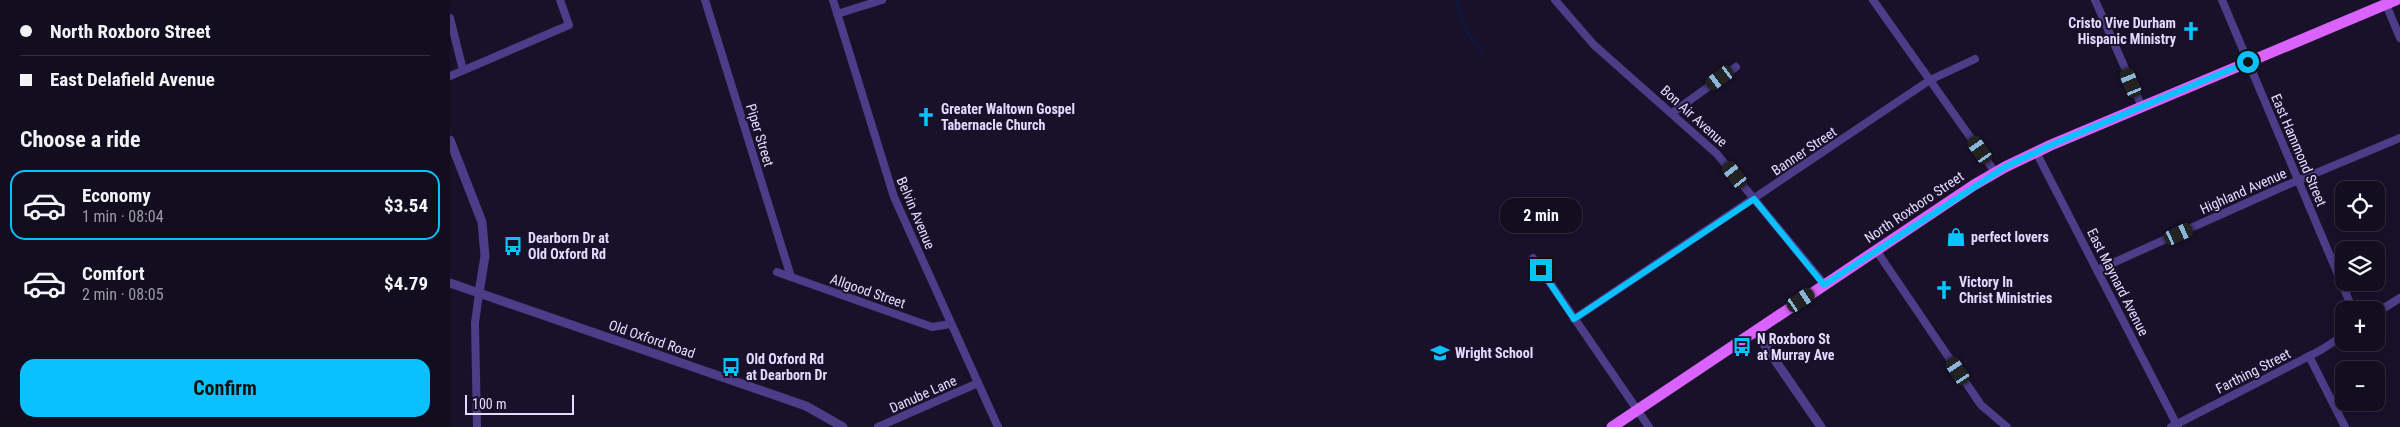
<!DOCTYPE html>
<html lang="en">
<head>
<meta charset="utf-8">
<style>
  :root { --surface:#130d20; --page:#1c1629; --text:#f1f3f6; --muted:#9d9ca5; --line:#322d3e; --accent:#09c1fc }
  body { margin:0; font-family:"Roboto Condensed",sans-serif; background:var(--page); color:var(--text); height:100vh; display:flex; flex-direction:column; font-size:19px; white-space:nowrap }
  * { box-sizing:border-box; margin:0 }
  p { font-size:16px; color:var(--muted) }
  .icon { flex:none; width:28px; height:28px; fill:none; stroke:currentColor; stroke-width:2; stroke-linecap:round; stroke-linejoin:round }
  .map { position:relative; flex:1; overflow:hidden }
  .side { display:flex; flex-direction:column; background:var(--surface); width:450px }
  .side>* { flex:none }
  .guide { display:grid; align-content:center; height:110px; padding:0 20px; background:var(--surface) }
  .fabs { position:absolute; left:1885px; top:181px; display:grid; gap:10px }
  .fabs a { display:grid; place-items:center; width:50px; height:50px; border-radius:10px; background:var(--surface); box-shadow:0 2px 12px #0003,0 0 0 1px var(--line); font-size:25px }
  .scale { position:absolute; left:15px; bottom:12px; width:109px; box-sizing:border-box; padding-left:5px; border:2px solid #e4daff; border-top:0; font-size:14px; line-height:18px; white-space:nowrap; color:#e4daff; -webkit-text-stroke:4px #19112a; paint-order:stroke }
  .end { position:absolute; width:22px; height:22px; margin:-11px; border:6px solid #09c1fc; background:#111; box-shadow:0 0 0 2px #111 }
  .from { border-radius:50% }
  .bubble { position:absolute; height:35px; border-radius:15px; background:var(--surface); box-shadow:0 2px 12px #0003,0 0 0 1px var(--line); font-size:16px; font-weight:700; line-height:35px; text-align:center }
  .car { position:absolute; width:15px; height:30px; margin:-15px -8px; border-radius:6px; box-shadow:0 0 4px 1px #0007; background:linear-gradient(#222 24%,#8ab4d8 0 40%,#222 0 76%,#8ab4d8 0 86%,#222 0) }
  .guide b { display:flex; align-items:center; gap:18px; height:48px; font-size:19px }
  .guide b+b { border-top:1px solid var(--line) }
  .guide i { width:12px; height:12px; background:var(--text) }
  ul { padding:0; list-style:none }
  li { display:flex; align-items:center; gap:15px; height:70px; margin:0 10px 8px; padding:0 10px; border:2px solid transparent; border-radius:15px }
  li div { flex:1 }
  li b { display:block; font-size:19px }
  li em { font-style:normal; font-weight:700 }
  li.on { border-color:var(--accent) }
  li>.icon { width:45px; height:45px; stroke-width:1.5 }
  h2 { padding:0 20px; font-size:22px; line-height:60px }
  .primary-button { display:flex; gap:10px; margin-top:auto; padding:10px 20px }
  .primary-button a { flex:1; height:58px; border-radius:15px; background:var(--accent); color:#111; font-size:20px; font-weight:700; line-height:58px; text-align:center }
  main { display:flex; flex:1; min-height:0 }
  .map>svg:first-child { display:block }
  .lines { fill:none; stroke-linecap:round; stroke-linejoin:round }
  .stream { stroke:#0b1948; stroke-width:2 }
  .minor { stroke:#4b3d88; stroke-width:8 }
  .tertiary { stroke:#4b3d88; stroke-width:9 }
  .primary { stroke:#da63fd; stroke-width:11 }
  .route { stroke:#09c1fc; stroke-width:6 }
  .labels { text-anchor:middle; stroke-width:4; stroke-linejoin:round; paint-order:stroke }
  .poi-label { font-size:14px; font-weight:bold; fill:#e4daff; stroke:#19112a; text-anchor:start }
  .street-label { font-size:14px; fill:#e4daff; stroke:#19112a }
</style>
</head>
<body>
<main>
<section class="side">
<div class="guide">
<b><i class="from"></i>North Roxboro Street</b>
<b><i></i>East Delafield Avenue</b>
</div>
<h2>Choose a ride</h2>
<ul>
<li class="on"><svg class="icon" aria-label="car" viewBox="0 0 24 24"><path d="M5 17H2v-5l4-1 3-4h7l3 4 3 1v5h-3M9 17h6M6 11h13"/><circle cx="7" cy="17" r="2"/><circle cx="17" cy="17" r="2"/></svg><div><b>Economy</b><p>1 min · 08:04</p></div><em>$3.54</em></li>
<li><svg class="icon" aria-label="car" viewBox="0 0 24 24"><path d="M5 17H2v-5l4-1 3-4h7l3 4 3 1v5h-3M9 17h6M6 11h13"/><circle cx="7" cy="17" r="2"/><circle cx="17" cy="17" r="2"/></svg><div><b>Comfort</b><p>2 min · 08:05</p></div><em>$4.79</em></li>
</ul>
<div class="primary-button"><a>Confirm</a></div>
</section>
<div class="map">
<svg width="1950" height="427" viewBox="0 0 1950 427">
  <rect width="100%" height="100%" fill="#19112a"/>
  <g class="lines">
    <path class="stream" d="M 1006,0 L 1017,32 L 1033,53"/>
    <g class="minor">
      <path d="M 255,0 L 341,277"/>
      <path d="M 383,0 L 444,197 L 548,427"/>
      <path d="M 1105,0 L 1144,45 L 1267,154 L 1375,285"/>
      <path d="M 1423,0 L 1545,172"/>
      <path d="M 1645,0 L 1692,107"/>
      <path d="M 1772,0 L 1903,310"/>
      <path d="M 1935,2 L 1950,38"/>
      <path d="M 387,14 L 432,0"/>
      <path d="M 0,18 L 13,70"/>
      <path d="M 0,76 L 119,25 L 110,0"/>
      <path d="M 1222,113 L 1286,67"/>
      <path d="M 1586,152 L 1728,427"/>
      <path d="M 1426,250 L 1531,405 L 1557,427"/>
      <path d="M 1083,258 L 1199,427"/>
      <path d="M 1647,270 L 1830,188 L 1950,138"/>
      <path d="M 327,272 L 482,327 L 501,324"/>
      <path d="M 1926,313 L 1950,298"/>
      <path d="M 1124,319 L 1480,80 L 1525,59"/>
      <path d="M 1859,356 L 1895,427"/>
      <path d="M 27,427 L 25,323 L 29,293"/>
      <path d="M 428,427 L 528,383"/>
      <path d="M 1721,427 L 1871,350 L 1894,335"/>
    </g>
    <g class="tertiary">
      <path d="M 0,140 L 32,222 L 35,256 L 29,293"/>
      <path d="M 0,283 L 356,406 L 393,427"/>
      <path d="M 1305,331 L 1371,427"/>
    </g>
    <path class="primary" d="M 1162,427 L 1524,185 L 1555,167 L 1601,145 L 1946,0"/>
  </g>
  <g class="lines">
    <path class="route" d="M 1091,270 L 1124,319 L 1304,199 L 1374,285 L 1555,167 L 1601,145 L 1798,62"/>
  </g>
  <defs>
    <g id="church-bare" transform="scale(1.5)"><path d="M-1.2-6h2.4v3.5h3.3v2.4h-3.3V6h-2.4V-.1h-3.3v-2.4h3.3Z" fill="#09c1fc" stroke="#19112a" stroke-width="2.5" paint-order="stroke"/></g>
    <g id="shop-bare" transform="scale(1.5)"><path d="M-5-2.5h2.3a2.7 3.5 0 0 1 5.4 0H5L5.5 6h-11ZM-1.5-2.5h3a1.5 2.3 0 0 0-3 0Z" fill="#09c1fc" stroke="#19112a" stroke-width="2.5" paint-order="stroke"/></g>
    <g id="bus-bare" transform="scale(1.5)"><path d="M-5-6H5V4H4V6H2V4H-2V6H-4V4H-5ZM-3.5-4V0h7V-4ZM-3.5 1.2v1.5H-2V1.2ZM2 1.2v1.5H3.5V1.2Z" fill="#09c1fc" stroke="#19112a" stroke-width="2.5" paint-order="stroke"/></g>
    <g id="school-bare" transform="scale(1.5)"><path d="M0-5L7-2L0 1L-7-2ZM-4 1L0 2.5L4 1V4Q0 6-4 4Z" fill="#09c1fc" stroke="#19112a" stroke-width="2.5" paint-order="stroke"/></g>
  </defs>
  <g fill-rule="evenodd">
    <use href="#church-bare" x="1741" y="31"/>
    <use href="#church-bare" x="476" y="117"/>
    <use href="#shop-bare" x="1506" y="237"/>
    <use href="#bus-bare" x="63" y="246"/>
    <use href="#church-bare" x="1494" y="290"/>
    <use href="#bus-bare" x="1292" y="347"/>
    <use href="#school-bare" x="990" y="353"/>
    <use href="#bus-bare" x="281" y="367"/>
  </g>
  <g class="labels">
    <g class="poi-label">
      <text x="1726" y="28" text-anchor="end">Cristo Vive Durham<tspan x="1726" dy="16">Hispanic Ministry</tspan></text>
      <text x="491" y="114">Greater Waltown Gospel<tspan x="491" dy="16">Tabernacle Church</tspan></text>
      <text x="1521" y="242">perfect lovers</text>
      <text x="78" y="243">Dearborn Dr at<tspan x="78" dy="16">Old Oxford Rd</tspan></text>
      <text x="1509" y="287">Victory In<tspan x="1509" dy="16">Christ Ministries</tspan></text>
      <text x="1307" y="344">N Roxboro St<tspan x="1307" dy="16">at Murray Ave</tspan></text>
      <text x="1005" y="358">Wright School</text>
      <text x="296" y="364">Old Oxford Rd<tspan x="296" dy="16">at Dearborn Dr</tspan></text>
    </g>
    <g class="street-label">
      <text transform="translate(1244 116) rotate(42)" y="5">Bon Air Avenue</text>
      <text transform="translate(310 135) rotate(73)" y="5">Piper Street</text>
      <text transform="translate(1849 150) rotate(67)" y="5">East Hammond Street</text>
      <text transform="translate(1354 151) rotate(-34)" y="5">Banner Street</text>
      <text transform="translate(1793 191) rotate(-24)" y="5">Highland Avenue</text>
      <text transform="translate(1464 207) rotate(-34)" y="5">North Roxboro Street</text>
      <text transform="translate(466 213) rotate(67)" y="5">Belvin Avenue</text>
      <text transform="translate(1668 282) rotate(63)" y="5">East Maynard Avenue</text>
      <text transform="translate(418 291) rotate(19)" y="5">Allgood Street</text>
      <text transform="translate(202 339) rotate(19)" y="5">Old Oxford Road</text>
      <text transform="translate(1803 371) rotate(-27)" y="5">Farthing Street</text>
      <text transform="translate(473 394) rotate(-24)" y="5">Danube Lane</text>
    </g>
  </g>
</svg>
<div class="fabs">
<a><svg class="icon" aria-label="locate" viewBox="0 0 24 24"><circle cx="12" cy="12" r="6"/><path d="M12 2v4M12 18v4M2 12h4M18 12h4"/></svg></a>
<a><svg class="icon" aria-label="layers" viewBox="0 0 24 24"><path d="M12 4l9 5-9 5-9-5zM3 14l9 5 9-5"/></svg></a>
<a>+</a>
<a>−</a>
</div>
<div class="scale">100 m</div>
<i class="end from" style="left:1798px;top:62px"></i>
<i class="end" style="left:1091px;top:270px"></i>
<div class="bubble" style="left:1050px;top:198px;width:82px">2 min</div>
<i class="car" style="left:1270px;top:78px;rotate:234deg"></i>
<i class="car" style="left:1681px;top:83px;rotate:337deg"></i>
<i class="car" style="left:1530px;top:150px;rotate:325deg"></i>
<i class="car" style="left:1285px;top:175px;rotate:322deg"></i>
<i class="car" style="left:1729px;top:234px;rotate:65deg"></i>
<i class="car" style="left:1351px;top:300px;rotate:56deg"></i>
<i class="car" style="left:1508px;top:371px;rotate:326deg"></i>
</div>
</main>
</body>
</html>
